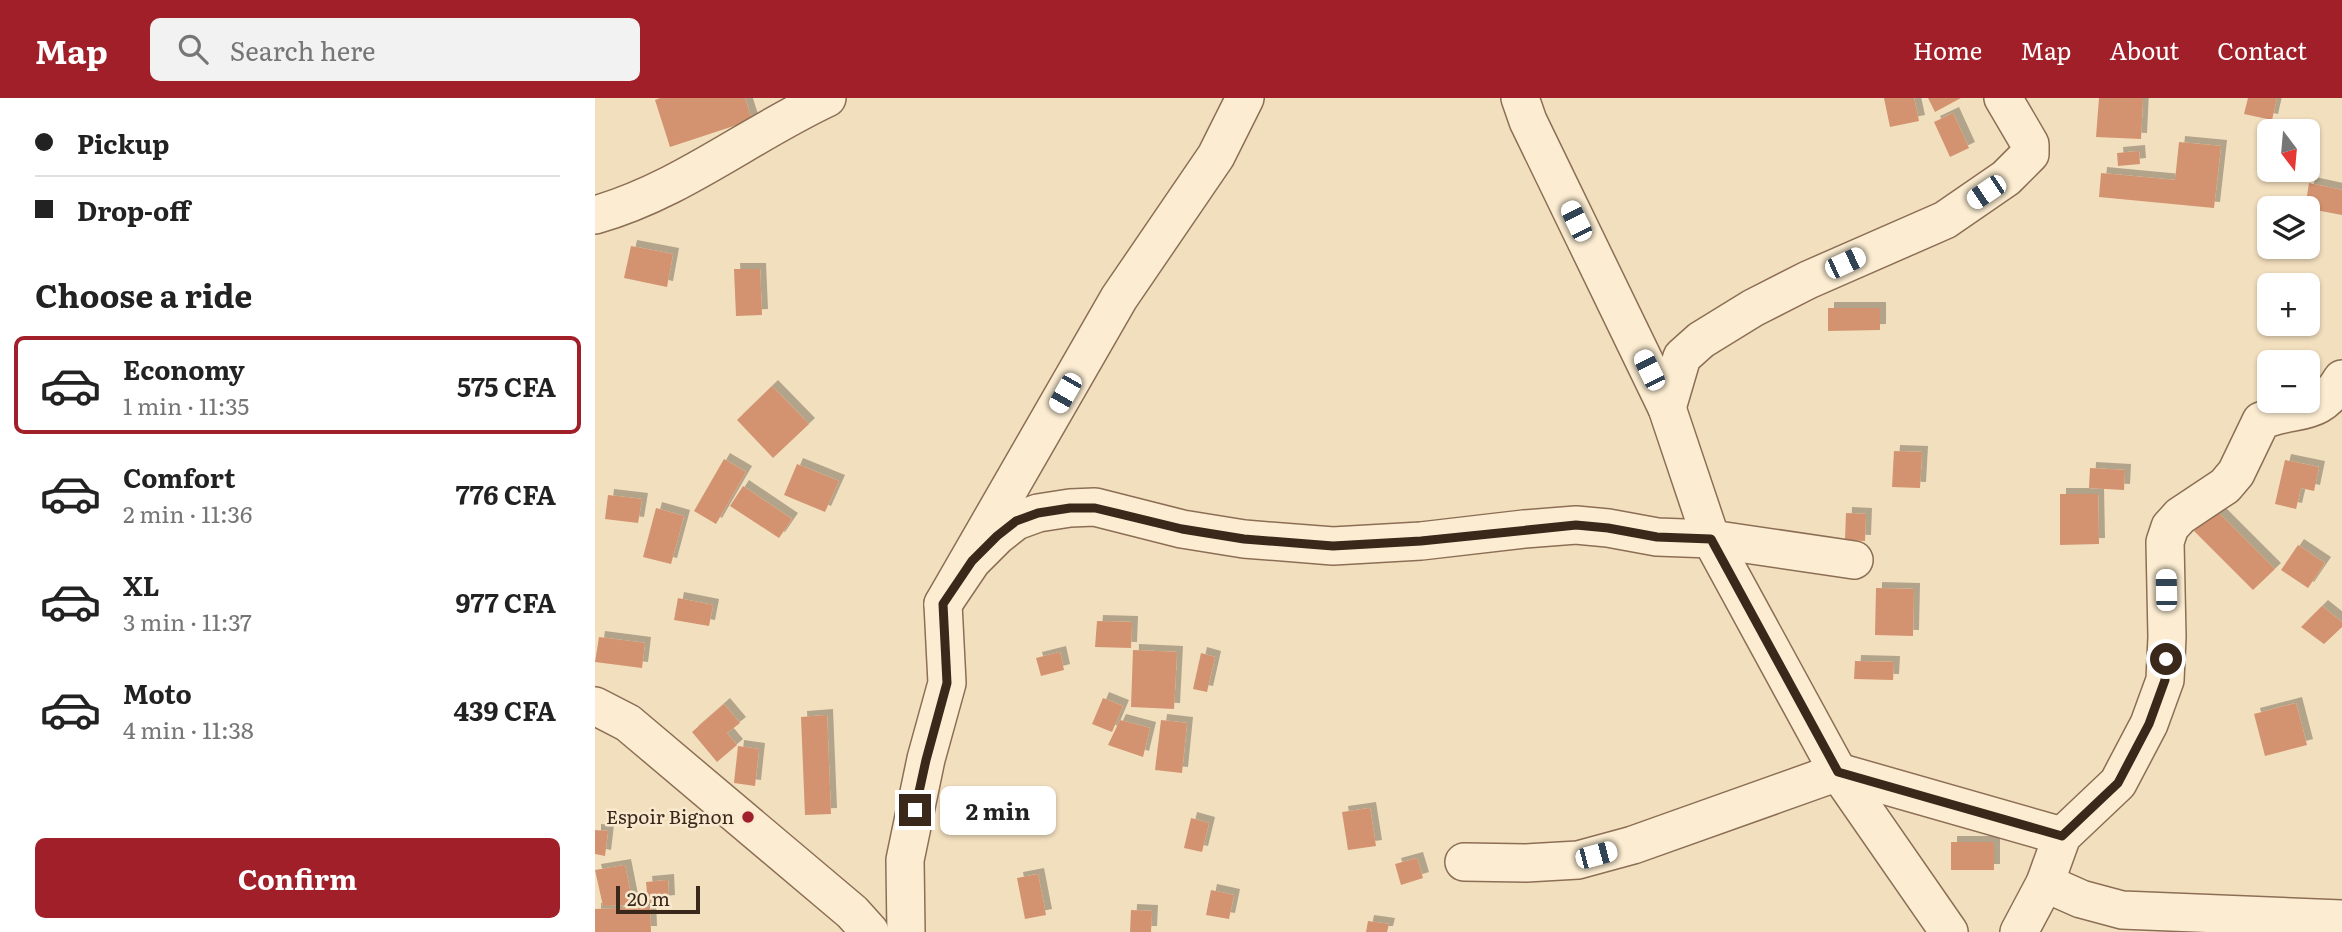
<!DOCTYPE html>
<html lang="en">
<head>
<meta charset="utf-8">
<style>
  :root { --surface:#fff; --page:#f2f2f2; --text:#222; --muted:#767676; --line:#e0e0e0; --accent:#a11f29 }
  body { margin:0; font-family:Literata,serif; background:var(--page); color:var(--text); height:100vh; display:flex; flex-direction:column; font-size:26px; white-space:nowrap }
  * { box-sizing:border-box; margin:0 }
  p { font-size:23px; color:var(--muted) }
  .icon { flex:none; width:38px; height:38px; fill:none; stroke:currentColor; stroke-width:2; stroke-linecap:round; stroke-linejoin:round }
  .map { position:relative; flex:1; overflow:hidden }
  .details { display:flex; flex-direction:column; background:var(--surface); width:595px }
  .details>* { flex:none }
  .banner { display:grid; align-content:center; height:154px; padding:0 35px; background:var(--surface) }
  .needle { width:46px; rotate:164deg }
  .controls { position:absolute; left:1662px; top:21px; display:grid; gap:14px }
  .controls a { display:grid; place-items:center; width:63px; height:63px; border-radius:10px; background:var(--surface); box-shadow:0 2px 5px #0004; font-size:35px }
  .scale { position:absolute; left:21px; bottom:18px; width:84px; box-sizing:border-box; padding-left:7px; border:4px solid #3a281b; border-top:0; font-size:19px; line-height:24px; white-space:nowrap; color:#3a281b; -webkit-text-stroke:5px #f9eacf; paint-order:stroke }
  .end { position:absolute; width:32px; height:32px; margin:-16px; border:9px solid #3a281b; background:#fff; box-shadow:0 0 0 4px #fff }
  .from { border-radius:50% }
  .bubble { position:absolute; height:49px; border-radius:10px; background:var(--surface); box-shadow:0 2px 5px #0004; font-size:23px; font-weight:700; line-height:49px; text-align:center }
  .car { position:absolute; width:21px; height:42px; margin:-21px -10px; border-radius:9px; box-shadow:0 0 5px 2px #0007; background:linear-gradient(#fff 24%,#345 0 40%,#fff 0 76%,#345 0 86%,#fff 0) }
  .banner b { display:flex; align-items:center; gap:24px; height:66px; font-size:26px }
  .banner b+b { border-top:2px solid var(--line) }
  .banner i { width:18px; height:18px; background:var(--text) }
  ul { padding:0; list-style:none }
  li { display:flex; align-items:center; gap:21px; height:98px; margin:0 14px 10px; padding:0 21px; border:4px solid transparent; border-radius:10px }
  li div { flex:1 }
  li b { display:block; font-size:26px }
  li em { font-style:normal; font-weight:700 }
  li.on { border-color:var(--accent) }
  li>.icon { width:63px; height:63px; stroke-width:1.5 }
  h2 { padding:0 35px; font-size:32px; line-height:84px }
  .action { display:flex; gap:14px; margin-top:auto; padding:14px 35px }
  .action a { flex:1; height:80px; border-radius:10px; background:var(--accent); color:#fff; font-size:28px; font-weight:700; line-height:80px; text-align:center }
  header { display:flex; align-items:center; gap:42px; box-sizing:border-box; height:98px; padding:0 35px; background:var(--accent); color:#fff }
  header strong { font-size:33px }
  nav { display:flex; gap:38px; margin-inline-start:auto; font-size:24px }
  .search { width:490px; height:63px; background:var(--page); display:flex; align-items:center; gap:18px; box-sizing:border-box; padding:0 24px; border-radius:10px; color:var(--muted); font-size:26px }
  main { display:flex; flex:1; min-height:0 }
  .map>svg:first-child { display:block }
  .building { fill:#d49370; filter:url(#shadow) }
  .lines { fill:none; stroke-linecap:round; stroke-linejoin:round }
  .minor-casing { stroke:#8c6e55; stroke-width:40 }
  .minor { stroke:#fcedd2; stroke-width:37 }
  .route { stroke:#3a281b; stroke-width:9 }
  .poi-dot { fill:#a11f29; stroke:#f9eacf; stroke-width:2.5 }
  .labels { text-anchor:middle; stroke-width:5; stroke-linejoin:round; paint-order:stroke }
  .poi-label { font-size:19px; fill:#3a281b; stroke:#f9eacf; text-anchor:end }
</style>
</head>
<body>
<header>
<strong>Map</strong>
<div class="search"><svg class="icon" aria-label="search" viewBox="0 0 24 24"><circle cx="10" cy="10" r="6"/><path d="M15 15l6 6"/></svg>Search here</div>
<nav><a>Home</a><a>Map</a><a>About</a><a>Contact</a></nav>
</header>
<main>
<section class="details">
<div class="banner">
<b><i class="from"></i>Pickup</b>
<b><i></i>Drop-off</b>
</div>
<h2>Choose a ride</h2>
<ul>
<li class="on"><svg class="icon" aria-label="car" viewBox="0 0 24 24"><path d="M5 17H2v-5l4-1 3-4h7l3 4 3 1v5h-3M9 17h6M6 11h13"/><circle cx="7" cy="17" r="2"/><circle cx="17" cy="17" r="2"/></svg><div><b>Economy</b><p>1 min · 11:35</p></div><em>575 CFA</em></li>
<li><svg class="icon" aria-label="car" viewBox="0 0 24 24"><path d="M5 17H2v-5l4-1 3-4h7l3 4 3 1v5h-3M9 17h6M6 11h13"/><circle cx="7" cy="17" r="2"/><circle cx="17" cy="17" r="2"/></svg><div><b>Comfort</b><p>2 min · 11:36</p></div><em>776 CFA</em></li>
<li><svg class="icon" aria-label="car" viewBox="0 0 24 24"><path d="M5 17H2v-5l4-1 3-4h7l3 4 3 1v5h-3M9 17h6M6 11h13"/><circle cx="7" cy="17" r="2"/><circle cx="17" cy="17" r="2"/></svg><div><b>XL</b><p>3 min · 11:37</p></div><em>977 CFA</em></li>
<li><svg class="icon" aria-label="car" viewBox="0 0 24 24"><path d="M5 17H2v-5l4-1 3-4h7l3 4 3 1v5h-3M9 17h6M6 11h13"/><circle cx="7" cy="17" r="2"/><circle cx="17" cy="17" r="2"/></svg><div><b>Moto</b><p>4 min · 11:38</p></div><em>439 CFA</em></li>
</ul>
<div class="action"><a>Confirm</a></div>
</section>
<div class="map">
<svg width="1747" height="834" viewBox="0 0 1747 834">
  <defs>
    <filter id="shadow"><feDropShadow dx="6" dy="-6" stdDeviation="0" flood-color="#0004"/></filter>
  </defs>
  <rect width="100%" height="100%" fill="#f2dfbe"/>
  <g class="building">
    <path d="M 65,0 L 150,0 L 157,22 L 75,49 L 60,2 Z"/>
    <path d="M 1289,0 L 1319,0 L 1324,23 L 1295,29 Z"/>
    <path d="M 1333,0 L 1366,0 L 1340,14 Z"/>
    <path d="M 1504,0 L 1548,0 L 1546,41 L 1501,39 Z"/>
    <path d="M 1653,0 L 1682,0 L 1677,22 L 1649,16 Z"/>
    <path d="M 1358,15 L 1374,50 L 1355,59 L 1339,24 Z"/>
    <path d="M 1584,44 L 1626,48 L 1619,110 L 1504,99 L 1506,75 L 1580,82 Z"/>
    <path d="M 1544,53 L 1545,66 L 1523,68 L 1522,55 Z"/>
    <path d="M 1714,85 L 1747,92 L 1747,117 L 1710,110 Z"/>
    <path d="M 36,148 L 78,156 L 72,189 L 29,180 Z"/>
    <path d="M 139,171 L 165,171 L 167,217 L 141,218 Z"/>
    <path d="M 1233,210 L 1285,210 L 1285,232 L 1233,233 Z"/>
    <path d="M 177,288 L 214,326 L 178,360 L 142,322 Z"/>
    <path d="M 1299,353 L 1327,354 L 1325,390 L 1297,389 Z"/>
    <path d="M 129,361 L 151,374 L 121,426 L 99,413 Z"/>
    <path d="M 1690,362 L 1724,369 L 1719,393 L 1706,390 L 1701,411 L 1680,406 Z"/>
    <path d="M 202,366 L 244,383 L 230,414 L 189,397 Z"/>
    <path d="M 1495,370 L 1530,372 L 1529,392 L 1494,390 Z"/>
    <path d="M 148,388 L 197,421 L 184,440 L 135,408 Z"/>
    <path d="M 1465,396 L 1503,396 L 1504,446 L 1465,447 Z"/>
    <path d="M 13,397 L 47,401 L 43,425 L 10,421 Z"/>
    <path d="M 61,410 L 89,418 L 76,466 L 48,459 Z"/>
    <path d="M 1621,412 L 1680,471 L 1658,492 L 1599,433 Z"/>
    <path d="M 1251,415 L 1271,416 L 1270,443 L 1250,442 Z"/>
    <path d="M 1703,447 L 1730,465 L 1713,490 L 1686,472 Z"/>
    <path d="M 1281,490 L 1319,491 L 1318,538 L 1280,537 Z"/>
    <path d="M 83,500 L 118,507 L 114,528 L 79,522 Z"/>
    <path d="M 1727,508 L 1747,524 L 1747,529 L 1729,546 L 1706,529 Z"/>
    <path d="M 502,523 L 537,524 L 536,550 L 500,549 Z"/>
    <path d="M 4,539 L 50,545 L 47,570 L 0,564 Z"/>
    <path d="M 538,552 L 582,554 L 579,611 L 536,609 Z"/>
    <path d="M 465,554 L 469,572 L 446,578 L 441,560 Z"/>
    <path d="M 606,555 L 620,559 L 612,594 L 598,591 Z"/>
    <path d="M 1260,563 L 1299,564 L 1298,582 L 1259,581 Z"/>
    <path d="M 508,600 L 528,608 L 517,634 L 497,626 Z"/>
    <path d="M 1701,605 L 1712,647 L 1670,658 L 1659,616 Z"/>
    <path d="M 129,606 L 145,625 L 132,635 L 142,647 L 122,664 L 97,634 Z"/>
    <path d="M 232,617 L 236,716 L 210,717 L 206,619 Z"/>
    <path d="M 525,622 L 555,630 L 548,659 L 513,647 Z"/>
    <path d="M 566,622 L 592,625 L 587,675 L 560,672 Z"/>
    <path d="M 143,648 L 164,651 L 160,688 L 139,685 Z"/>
    <path d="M 775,710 L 781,748 L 753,752 L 747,714 Z"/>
    <path d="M 596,720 L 614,725 L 607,754 L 589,750 Z"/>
    <path d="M 0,732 L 13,733 L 10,758 L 0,756 Z"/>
    <rect x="1356" y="744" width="43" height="28"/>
    <path d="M 822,760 L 828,780 L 806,787 L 800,766 Z"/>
    <path d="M 30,767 L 38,807 L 8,808 L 0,772 Z"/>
    <path d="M 443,776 L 451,817 L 430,821 L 422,780 Z"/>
    <path d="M 73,782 L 74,803 L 53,805 L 51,784 Z"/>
    <path d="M 616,792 L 639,797 L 634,821 L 611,817 Z"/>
    <path d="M 55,809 L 56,834 L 0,834 L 0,811 Z"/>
    <path d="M 536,812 L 557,813 L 556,834 L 535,834 Z"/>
    <path d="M 773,823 L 794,826 L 792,834 L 771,834 Z"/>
  </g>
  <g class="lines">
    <g class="minor-casing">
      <g id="minor">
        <path d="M 925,0 L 933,23 L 1072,310 L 1116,441 L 1243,674 L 1354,834"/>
        <path d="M 0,117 C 85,93 153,37 232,0"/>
        <path d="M 1072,310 L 1087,259 L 1106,242 L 1158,210 L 1213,182 L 1350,122 L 1411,80 L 1435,56 L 1435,46 L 1408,0"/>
        <path d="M 348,506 L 377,463 L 402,438 L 421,423 L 443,415 L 475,410 L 500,409 L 587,431 L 649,441 L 738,448 L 826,443 L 929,431 L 981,427 L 1013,430 L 1062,439 L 1116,441 L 1259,462"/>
        <path d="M 0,608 L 33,625 L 257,814 L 275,834"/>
        <path d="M 869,764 L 931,765 L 983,762 L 1038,747 L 1243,674 L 1467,738"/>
        <path d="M 1450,785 L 1486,801 L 1527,812 L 1747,821"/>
        <path d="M 311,834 L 310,762 L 331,661 L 352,585 L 348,506 L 524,200 L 621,58 L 650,0"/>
        <path d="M 1424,834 L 1450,785 L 1467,738 L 1523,685 L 1554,626 L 1570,582 L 1572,539 L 1570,444 L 1575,429 L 1585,418 L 1630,388 L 1641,375 L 1666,323 C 1704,307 1722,322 1747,281"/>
      </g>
    </g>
    <use href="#minor" class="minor"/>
  </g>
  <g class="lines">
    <path class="route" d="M 320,712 L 331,662 L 352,585 L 348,506 L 377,463 L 402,438 L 421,423 L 443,415 L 475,410 L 500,410 L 587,431 L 649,441 L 738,448 L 826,443 L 981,427 L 1013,430 L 1062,439 L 1116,441 L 1243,674 L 1467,738 L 1523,685 L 1554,626 L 1570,582 L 1571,561"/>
  </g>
  <circle class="poi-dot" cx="153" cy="719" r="7"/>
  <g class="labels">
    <g class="poi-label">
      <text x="139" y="726">Espoir Bignon</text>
    </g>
  </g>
</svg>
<div class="controls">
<a><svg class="needle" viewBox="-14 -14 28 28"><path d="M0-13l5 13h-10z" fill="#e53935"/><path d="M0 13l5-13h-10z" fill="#767676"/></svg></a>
<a><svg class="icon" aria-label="layers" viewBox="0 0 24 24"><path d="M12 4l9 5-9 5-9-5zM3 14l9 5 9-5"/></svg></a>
<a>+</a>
<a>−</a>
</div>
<div class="scale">20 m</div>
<i class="end from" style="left:1571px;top:561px"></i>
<i class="end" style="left:320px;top:712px"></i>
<div class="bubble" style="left:345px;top:688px;width:116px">2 min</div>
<i class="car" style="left:1391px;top:94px;rotate:236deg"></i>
<i class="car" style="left:981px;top:123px;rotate:334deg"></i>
<i class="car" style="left:1250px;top:165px;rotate:65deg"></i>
<i class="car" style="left:1054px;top:272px;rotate:334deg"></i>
<i class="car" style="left:470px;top:295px;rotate:210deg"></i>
<i class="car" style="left:1571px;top:492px;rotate:359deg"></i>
<i class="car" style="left:1001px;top:757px;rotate:75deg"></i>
</div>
</main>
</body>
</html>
